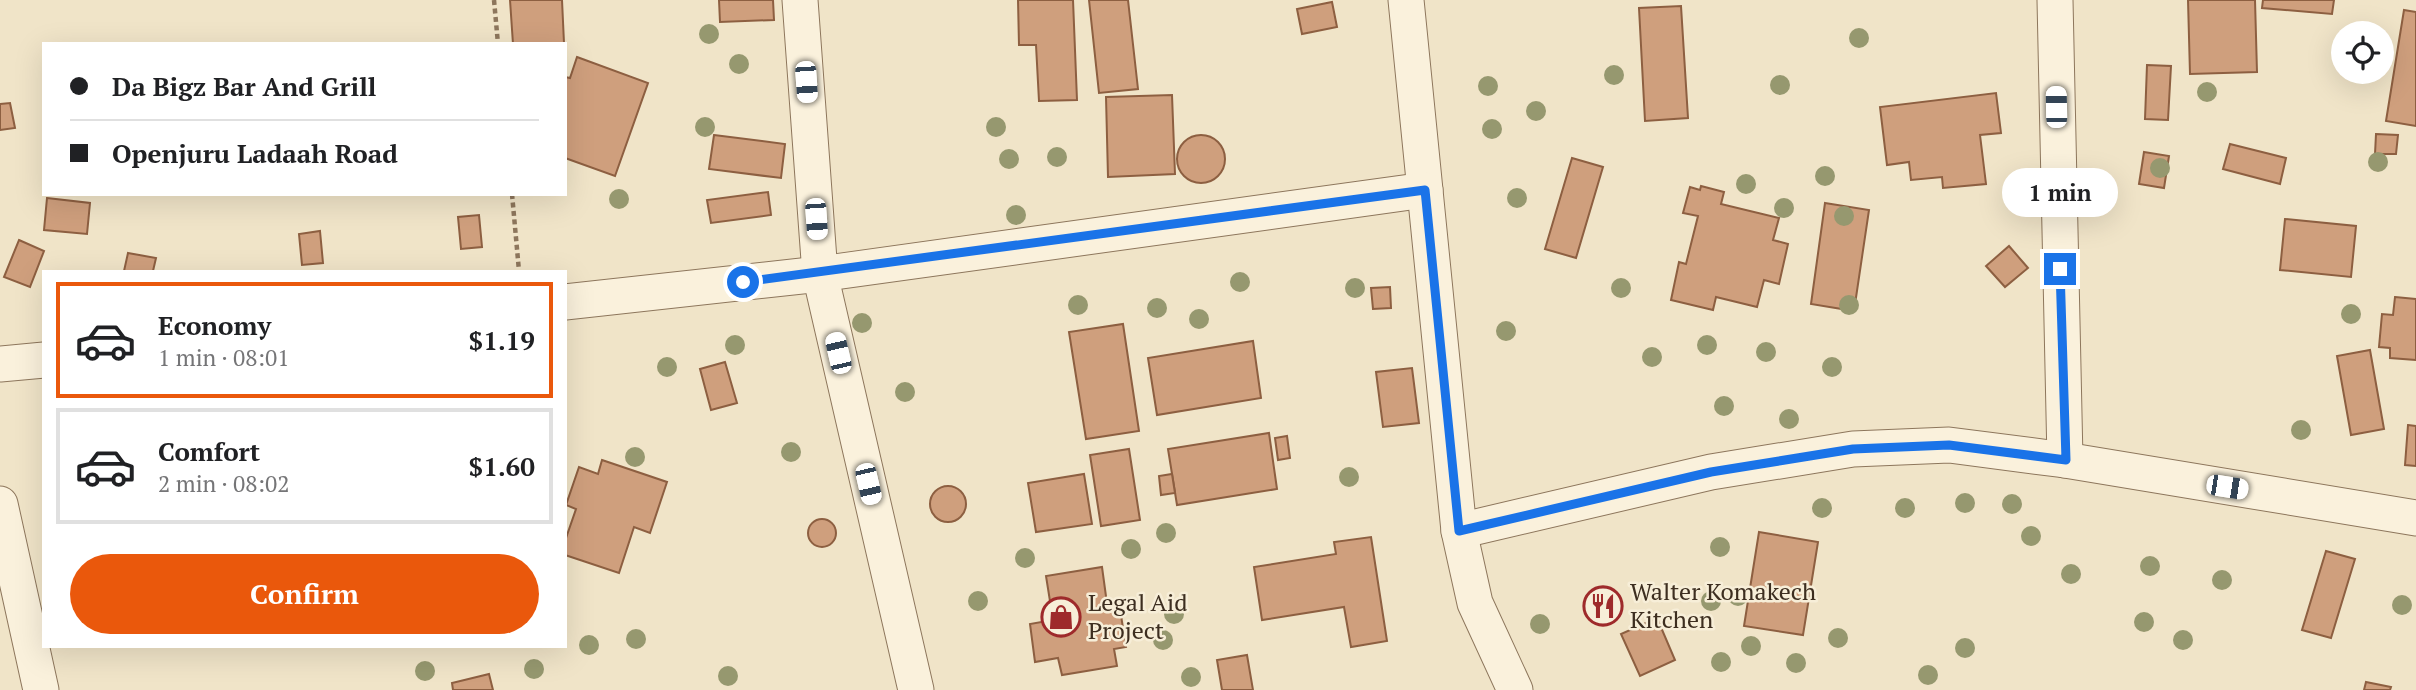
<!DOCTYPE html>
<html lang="en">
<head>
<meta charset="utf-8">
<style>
  :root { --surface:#fff; --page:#f2f2f2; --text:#202124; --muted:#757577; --line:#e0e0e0; --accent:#ea580c }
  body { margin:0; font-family:"PT Serif",serif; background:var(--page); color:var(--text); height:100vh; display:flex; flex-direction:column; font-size:26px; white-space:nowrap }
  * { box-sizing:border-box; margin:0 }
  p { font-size:23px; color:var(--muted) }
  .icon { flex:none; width:38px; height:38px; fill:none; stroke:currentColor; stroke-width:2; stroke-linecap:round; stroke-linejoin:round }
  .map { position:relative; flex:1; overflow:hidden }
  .panel { position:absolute; left:42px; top:270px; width:525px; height:378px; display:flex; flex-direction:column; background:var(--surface); border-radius:0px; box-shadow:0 7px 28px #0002 }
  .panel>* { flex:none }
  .guide { position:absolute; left:42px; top:42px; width:525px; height:154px; border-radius:0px; box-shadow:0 7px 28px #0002; display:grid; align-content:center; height:154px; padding:0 28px; background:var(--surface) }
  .buttons { position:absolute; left:2331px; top:21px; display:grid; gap:14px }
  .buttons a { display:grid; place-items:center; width:63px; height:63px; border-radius:50%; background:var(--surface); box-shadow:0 7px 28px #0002; font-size:35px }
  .end { position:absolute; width:32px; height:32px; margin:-16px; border:9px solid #1a73e8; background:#fff; box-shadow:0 0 0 4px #fff }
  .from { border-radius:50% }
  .bubble { position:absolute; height:49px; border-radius:24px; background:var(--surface); box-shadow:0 7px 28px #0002; font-size:23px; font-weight:600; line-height:49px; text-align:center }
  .car { position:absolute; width:21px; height:42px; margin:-21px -10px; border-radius:9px; box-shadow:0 0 5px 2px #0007; background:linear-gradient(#fff 24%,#345 0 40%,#fff 0 76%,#345 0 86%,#fff 0) }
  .guide b { display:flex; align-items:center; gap:24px; height:66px; font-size:26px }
  .guide b+b { border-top:2px solid var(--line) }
  .guide i { width:18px; height:18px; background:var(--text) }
  ul { padding:12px 0 0; list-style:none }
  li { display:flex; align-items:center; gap:21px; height:116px; margin:0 14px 10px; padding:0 14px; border:4px solid var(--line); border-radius:0px }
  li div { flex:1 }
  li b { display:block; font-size:26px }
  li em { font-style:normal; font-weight:600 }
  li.selected { border-color:var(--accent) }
  li>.icon { width:63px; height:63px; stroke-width:1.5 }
  .button { display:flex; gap:14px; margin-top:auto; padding:14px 28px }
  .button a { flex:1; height:80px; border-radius:42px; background:var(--accent); color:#fff; font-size:28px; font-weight:600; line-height:80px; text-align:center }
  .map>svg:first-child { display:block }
  .building { fill:#cf9f7d; stroke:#8d5f41; stroke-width:2 }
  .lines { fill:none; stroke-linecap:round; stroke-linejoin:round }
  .minor-casing { stroke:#8d765c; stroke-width:37 }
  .path { stroke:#8d765c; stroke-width:4.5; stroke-dasharray:5 3.5; stroke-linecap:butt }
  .minor { stroke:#faf1dc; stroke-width:35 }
  .tree { fill:#96986f }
  .route { stroke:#1a73e8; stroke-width:9 }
  .labels { text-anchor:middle; stroke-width:5; stroke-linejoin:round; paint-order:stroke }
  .poi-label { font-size:24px; fill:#3d2e20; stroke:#f7eed8; text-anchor:start }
</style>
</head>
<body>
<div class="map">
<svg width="2416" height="690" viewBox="0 0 2416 690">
  <rect width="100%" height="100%" fill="#f0e4c8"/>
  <g class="building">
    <path d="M 510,0 L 562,0 L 564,43 L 513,44 Z"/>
    <path d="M 719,0 L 773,0 L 774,20 L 720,22 Z"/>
    <path d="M 1018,0 L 1073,0 L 1077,100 L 1039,101 L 1036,45 L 1019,45 Z"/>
    <path d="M 1089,0 L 1128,0 L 1138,89 L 1099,93 Z"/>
    <path d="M 2188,0 L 2255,0 L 2257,72 L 2190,74 Z"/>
    <path d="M 2263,0 L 2334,0 L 2332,14 L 2262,8 Z"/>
    <path d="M 1332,2 L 1337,27 L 1302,34 L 1297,9 Z"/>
    <path d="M 1681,6 L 1688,118 L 1645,121 L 1639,8 Z"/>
    <path d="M 2404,10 L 2416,12 L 2416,126 L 2386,121 Z"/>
    <path d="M 577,57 L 648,83 L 615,176 L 565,158 L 565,77 L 570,78 Z"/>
    <path d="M 2147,65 L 2171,66 L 2168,120 L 2145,119 Z"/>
    <path d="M 1996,93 L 2001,133 L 1980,135 L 1986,184 L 1943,188 L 1942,177 L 1911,180 L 1909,162 L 1887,165 L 1880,107 Z"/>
    <path d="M 1172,95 L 1175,174 L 1108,177 L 1106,97 Z"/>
    <path d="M 10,103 L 15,128 L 0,130 L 0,104 Z"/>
    <path d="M 2376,134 L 2398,135 L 2396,154 L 2375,154 Z"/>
    <path d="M 714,135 L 785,144 L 781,178 L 709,169 Z"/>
    <circle cx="1201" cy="159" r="24"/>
    <path d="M 2230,144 L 2286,158 L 2280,184 L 2223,169 Z"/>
    <path d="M 2144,152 L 2169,156 L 2164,188 L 2139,184 Z"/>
    <path d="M 1572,158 L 1603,167 L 1576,258 L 1545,249 Z"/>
    <path d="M 1701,186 L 1724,192 L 1721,204 L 1779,218 L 1773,240 L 1788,244 L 1779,284 L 1764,280 L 1757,307 L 1716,297 L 1713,310 L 1671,300 L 1679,262 L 1686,264 L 1698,216 L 1683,213 L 1690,187 L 1700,190 Z"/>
    <path d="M 768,192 L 771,215 L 711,223 L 707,200 Z"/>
    <path d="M 47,198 L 90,203 L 87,234 L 44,230 Z"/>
    <path d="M 1825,203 L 1869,210 L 1854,311 L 1811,304 Z"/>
    <path d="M 479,215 L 482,247 L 461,249 L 458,217 Z"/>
    <path d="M 2285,219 L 2356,226 L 2351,277 L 2280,270 Z"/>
    <path d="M 320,231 L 323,263 L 302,265 L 299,234 Z"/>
    <path d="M 19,240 L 44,251 L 30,287 L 4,277 Z"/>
    <path d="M 2009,246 L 2028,268 L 2005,287 L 1986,266 Z"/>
    <path d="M 128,253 L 156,258 L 153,271 L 124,271 Z"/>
    <path d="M 1390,287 L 1391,308 L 1373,309 L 1371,288 Z"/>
    <path d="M 2395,297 L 2416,299 L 2416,360 L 2390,358 L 2390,348 L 2379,347 L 2382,314 L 2393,315 Z"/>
    <path d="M 1123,324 L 1139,431 L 1086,439 L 1069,332 Z"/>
    <path d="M 1253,341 L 1261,398 L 1157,415 L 1148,358 Z"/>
    <path d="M 2370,350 L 2384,429 L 2351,435 L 2337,356 Z"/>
    <path d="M 725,362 L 737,403 L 711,410 L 700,369 Z"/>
    <path d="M 1412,368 L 1419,423 L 1383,427 L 1376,372 Z"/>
    <path d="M 2408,425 L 2416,426 L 2416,466 L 2405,465 Z"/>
    <path d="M 1269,433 L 1277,489 L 1177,505 L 1168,449 Z"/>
    <path d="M 1287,436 L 1290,458 L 1278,460 L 1275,438 Z"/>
    <path d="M 1129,449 L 1140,520 L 1101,526 L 1090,455 Z"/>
    <path d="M 602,460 L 667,482 L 650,533 L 634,527 L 619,573 L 565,555 L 565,541 L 576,509 L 566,505 L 579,467 L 598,474 Z"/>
    <path d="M 1084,474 L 1092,524 L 1036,532 L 1028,483 Z"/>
    <path d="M 1172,474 L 1175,493 L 1161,495 L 1159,476 Z"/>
    <circle cx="948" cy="504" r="18"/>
    <circle cx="822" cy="533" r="14"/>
    <path d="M 1759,532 L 1818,542 L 1803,635 L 1744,626 Z"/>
    <path d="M 1371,537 L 1387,641 L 1351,647 L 1344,607 L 1262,620 L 1254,567 L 1336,554 L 1334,542 Z"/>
    <path d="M 2326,551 L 2355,559 L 2331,638 L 2302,630 Z"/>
    <path d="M 1102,567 L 1108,611 L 1120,609 L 1126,647 L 1114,649 L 1117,666 L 1062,675 L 1058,658 L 1035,662 L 1030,624 L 1053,620 L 1046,576 Z"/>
    <path d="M 1657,618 L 1675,660 L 1640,676 L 1621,634 Z"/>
    <path d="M 1247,655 L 1253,690 L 1222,690 L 1217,660 Z"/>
    <path d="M 489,674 L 493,690 L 453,690 L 452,683 Z"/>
    <path d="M 2366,682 L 2391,687 L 2390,690 L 2364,690 Z"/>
  </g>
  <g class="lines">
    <g class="minor-casing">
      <g id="minor">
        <path d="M 800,0 L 820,274 L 916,690"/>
        <path d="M 1406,0 L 1459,531 L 1475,603 L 1515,690"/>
        <path d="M 2055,0 L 2065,460"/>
        <path d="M 565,302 L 820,274 L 1425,190"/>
        <path d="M 0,364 L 44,360"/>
        <path d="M 0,504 L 41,690"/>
        <path d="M 1459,531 L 1711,472 L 1853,449 L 1949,445 L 2065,460 L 2416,518"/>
      </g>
    </g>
    <g class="path">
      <path d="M 494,0 L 498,44"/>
      <path d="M 512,194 L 519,271"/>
    </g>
    <use href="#minor" class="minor"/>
  </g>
  <g class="tree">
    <circle cx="709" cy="34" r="10"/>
    <circle cx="1859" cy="38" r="10"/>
    <circle cx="739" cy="64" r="10"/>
    <circle cx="1614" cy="75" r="10"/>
    <circle cx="1780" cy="85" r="10"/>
    <circle cx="1488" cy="86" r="10"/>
    <circle cx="2207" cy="92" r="10"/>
    <circle cx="1536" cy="111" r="10"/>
    <circle cx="705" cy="127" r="10"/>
    <circle cx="996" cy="127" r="10"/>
    <circle cx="1492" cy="129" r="10"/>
    <circle cx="1057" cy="157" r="10"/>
    <circle cx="1009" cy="159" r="10"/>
    <circle cx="2378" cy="162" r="10"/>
    <circle cx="2160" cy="168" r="10"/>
    <circle cx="1825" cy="176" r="10"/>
    <circle cx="1746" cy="184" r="10"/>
    <circle cx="1517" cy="198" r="10"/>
    <circle cx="619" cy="199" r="10"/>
    <circle cx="1784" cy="208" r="10"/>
    <circle cx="1016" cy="215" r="10"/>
    <circle cx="1844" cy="216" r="10"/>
    <circle cx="1240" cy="282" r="10"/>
    <circle cx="1355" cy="288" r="10"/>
    <circle cx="1621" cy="288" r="10"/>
    <circle cx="1078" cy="305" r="10"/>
    <circle cx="1849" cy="305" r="10"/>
    <circle cx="1157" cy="308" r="10"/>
    <circle cx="2351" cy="314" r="10"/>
    <circle cx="1199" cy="319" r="10"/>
    <circle cx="862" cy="323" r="10"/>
    <circle cx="1506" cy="331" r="10"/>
    <circle cx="735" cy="345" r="10"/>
    <circle cx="1707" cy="345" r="10"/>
    <circle cx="1766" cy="352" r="10"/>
    <circle cx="1652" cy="357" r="10"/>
    <circle cx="667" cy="367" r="10"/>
    <circle cx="1832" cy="367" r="10"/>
    <circle cx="905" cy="392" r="10"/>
    <circle cx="1724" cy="406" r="10"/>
    <circle cx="1789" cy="419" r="10"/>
    <circle cx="2301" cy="430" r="10"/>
    <circle cx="791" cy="452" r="10"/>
    <circle cx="635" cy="457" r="10"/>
    <circle cx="1349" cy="477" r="10"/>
    <circle cx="1965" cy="503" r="10"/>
    <circle cx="2012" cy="504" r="10"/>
    <circle cx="1822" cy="508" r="10"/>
    <circle cx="1905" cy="508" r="10"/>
    <circle cx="1166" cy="533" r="10"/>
    <circle cx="2031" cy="536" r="10"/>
    <circle cx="1720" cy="547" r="10"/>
    <circle cx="1131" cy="549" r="10"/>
    <circle cx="1025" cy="558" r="10"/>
    <circle cx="2150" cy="566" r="10"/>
    <circle cx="2071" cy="574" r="10"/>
    <circle cx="2222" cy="580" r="10"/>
    <circle cx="1738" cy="596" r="10"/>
    <circle cx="978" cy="601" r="10"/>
    <circle cx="1711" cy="601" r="10"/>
    <circle cx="2402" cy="605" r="10"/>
    <circle cx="1174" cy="614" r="10"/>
    <circle cx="2144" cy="622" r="10"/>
    <circle cx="1540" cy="624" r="10"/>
    <circle cx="1838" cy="638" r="10"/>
    <circle cx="636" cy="639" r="10"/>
    <circle cx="1163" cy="640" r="10"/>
    <circle cx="2183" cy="640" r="10"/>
    <circle cx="589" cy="645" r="10"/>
    <circle cx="1751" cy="646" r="10"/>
    <circle cx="1965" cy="648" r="10"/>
    <circle cx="1721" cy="662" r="10"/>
    <circle cx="1796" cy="663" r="10"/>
    <circle cx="534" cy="669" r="10"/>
    <circle cx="425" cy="671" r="10"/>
    <circle cx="1928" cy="675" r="10"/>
    <circle cx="728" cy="676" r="10"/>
    <circle cx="1191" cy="677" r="10"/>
  </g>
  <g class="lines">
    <path class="route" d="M 743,282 L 1425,190 L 1459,531 L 1711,472 L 1853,449 L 1949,445 L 2066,460 L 2060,269"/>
  </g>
  <defs>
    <g id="restaurant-ring" transform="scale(2.0125)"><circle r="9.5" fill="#f7eed8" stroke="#9e2a2b" stroke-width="1.5"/><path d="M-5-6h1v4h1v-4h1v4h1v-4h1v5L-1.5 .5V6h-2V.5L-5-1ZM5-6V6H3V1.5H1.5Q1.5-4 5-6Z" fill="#9e2a2b"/></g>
    <g id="shop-ring" transform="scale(2.0125)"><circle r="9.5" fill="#f7eed8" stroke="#9e2a2b" stroke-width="1.5"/><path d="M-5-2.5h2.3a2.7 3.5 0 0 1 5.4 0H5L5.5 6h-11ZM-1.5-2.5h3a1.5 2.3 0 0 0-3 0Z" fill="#9e2a2b"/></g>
  </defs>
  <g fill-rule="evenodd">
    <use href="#restaurant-ring" x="1603" y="606"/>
    <use href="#shop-ring" x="1061" y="617"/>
  </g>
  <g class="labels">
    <g class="poi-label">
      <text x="1630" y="600">Walter Komakech<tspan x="1630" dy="28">Kitchen</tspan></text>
      <text x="1088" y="611">Legal Aid<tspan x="1088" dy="28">Project</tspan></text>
    </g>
  </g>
</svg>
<div class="buttons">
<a><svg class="icon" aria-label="locate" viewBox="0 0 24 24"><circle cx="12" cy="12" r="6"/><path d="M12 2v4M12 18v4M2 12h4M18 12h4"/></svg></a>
</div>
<i class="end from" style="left:743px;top:282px"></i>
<i class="end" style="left:2060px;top:269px"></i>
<div class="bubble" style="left:2002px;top:168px;width:116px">1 min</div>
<i class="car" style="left:806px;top:82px;rotate:176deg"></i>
<i class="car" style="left:2056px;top:107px;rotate:359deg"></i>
<i class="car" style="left:816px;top:219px;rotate:176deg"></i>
<i class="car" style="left:838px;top:353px;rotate:347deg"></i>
<i class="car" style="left:868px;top:484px;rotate:167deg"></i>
<i class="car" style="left:2227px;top:487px;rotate:99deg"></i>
<div class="guide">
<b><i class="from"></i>Da Bigz Bar And Grill</b>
<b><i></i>Openjuru Ladaah Road</b>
</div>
<section class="panel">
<ul>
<li class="selected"><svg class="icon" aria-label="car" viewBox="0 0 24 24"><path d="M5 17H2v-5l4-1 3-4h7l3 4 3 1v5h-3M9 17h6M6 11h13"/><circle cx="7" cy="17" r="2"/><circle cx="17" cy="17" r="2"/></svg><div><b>Economy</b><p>1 min · 08:01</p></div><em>$1.19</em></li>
<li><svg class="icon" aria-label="car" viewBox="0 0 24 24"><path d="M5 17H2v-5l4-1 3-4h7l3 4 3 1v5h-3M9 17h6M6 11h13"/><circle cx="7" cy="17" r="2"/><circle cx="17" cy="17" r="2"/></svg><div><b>Comfort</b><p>2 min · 08:02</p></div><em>$1.60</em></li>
</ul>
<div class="button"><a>Confirm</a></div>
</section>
</div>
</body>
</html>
